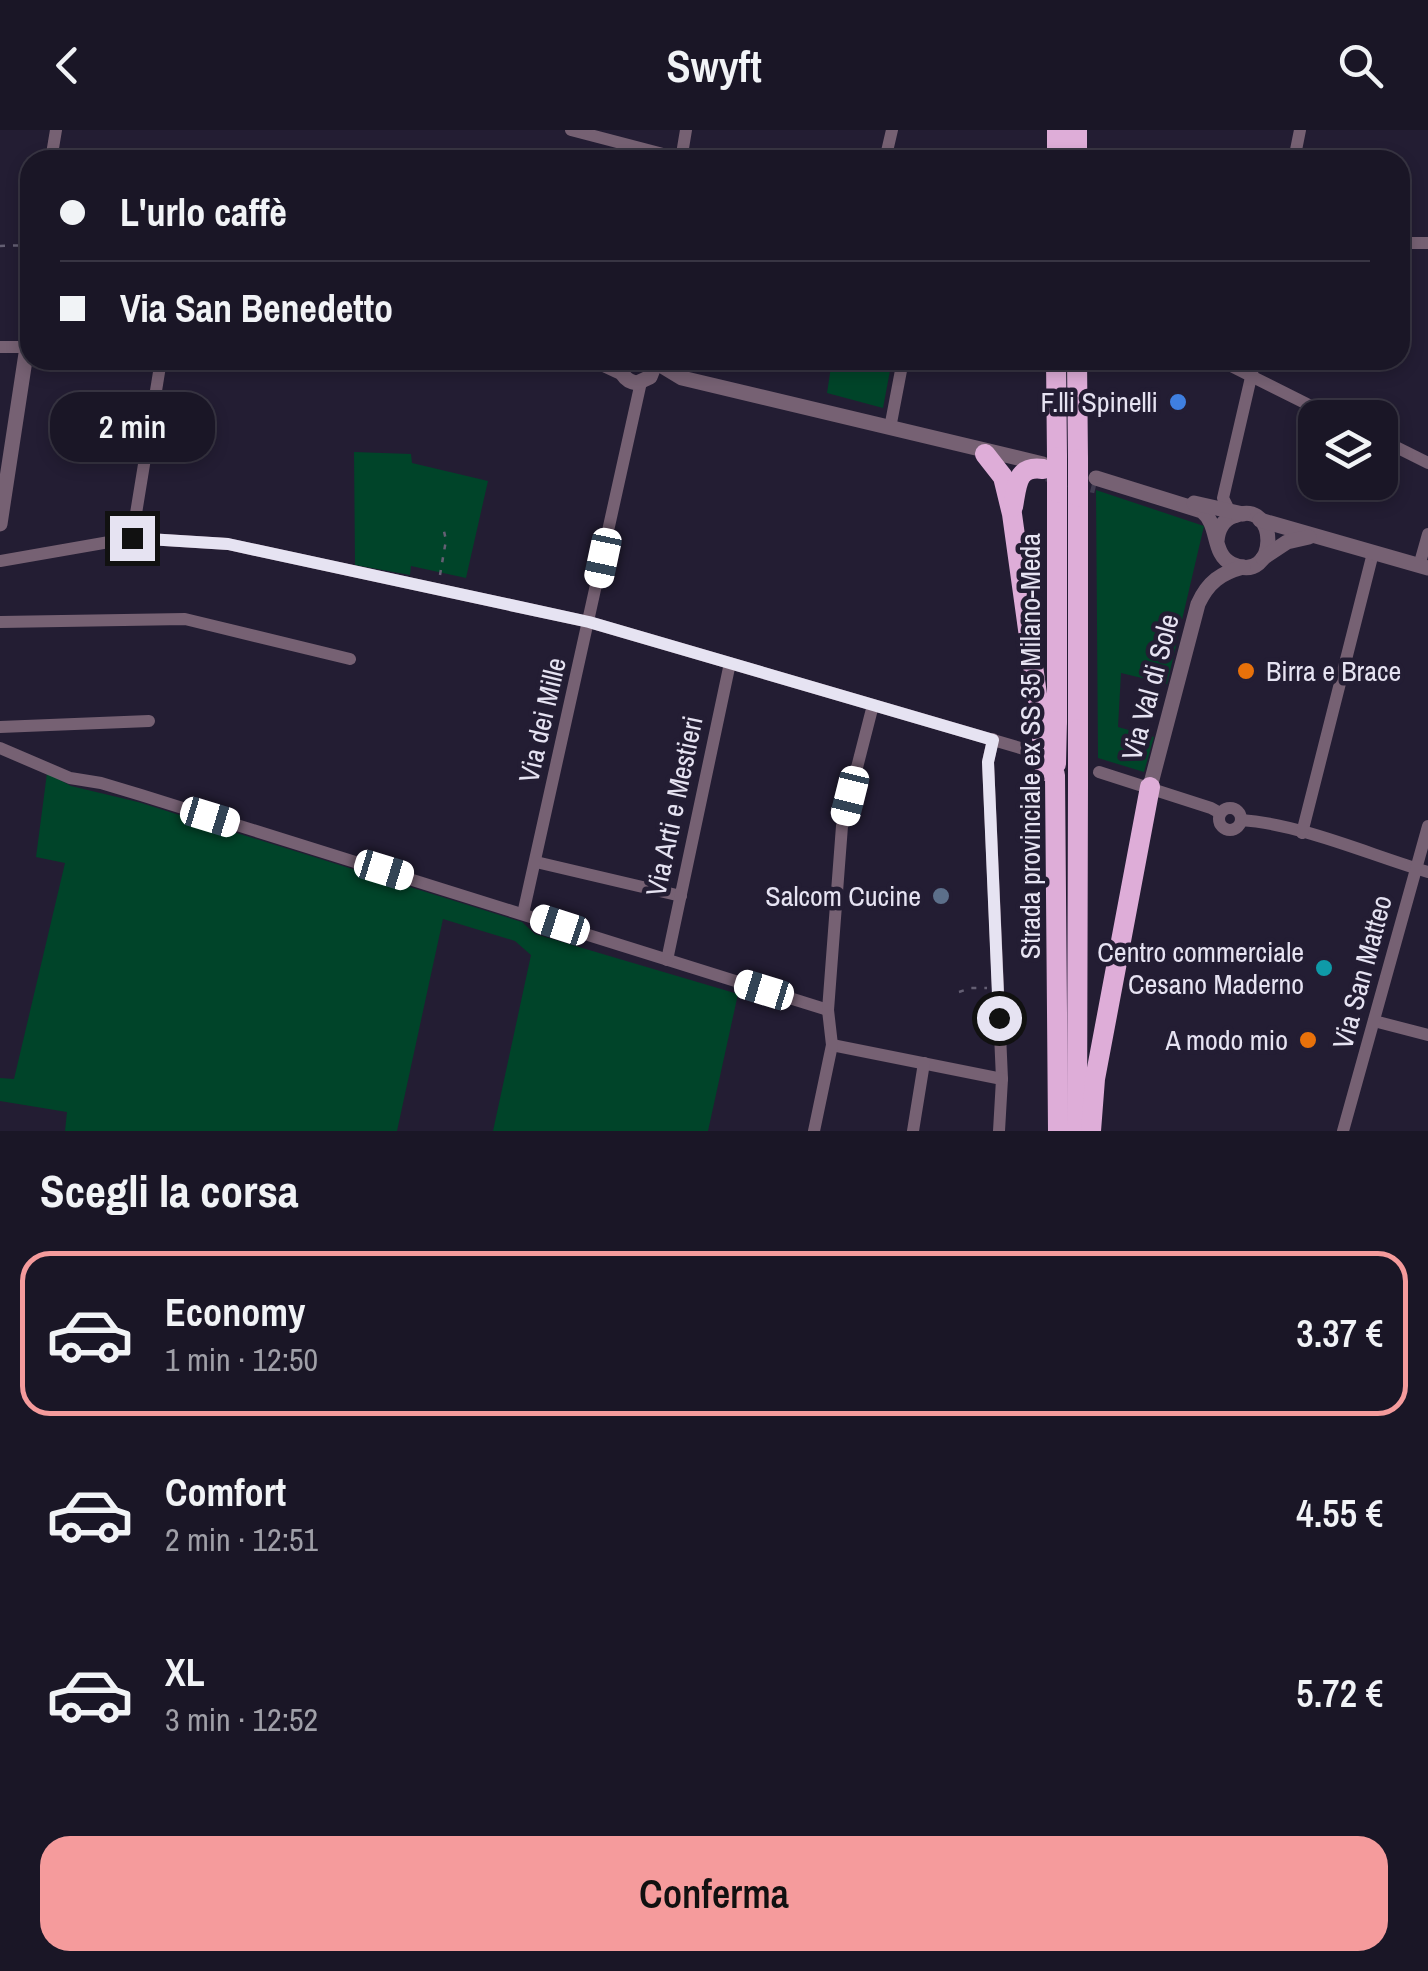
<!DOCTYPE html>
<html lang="it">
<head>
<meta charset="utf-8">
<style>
  :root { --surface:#1a1626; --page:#272332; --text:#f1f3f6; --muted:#9f9fa7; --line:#383543; --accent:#f59b9c }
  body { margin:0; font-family:"Archivo Narrow",sans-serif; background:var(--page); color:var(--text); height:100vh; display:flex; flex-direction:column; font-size:38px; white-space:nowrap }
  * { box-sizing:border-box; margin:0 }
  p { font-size:32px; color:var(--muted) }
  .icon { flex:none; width:55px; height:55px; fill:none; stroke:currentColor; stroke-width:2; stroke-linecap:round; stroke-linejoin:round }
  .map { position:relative; height:1001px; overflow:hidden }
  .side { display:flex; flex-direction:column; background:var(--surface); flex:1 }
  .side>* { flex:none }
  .top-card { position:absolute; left:20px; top:20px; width:1390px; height:220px; border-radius:30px; box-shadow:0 5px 15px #0003,0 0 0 2px var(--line); display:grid; align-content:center; height:220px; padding:0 40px; background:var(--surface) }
  .controls { position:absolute; left:1298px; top:270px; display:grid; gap:20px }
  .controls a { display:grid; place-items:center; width:100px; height:100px; border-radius:20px; background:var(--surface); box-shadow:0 5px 15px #0003,0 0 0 2px var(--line); font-size:50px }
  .end { position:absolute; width:45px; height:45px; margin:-22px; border:12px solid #e6e3f2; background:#111; box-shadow:0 0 0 5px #111 }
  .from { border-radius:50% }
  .bubble { position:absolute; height:70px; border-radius:30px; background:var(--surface); box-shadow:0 5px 15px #0003,0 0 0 2px var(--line); font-size:32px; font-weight:600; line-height:70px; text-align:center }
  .car { position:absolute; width:30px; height:60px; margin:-30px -15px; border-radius:12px; box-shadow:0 0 8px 2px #0007; background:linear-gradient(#fff 24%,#345 0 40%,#fff 0 76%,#345 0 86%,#fff 0) }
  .top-card b { display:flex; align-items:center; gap:35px; height:95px; font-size:38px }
  .top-card b+b { border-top:2px solid var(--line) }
  .top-card i { width:25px; height:25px; background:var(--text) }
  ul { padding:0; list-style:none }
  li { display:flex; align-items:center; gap:30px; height:165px; margin:0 20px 15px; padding:0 20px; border:5px solid transparent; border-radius:30px }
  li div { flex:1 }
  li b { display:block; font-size:38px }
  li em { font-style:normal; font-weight:600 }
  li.current { border-color:var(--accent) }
  li>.icon { width:90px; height:90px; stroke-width:1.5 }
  h2 { padding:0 40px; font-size:45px; line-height:120px }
  .cta { display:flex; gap:20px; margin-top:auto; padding:20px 40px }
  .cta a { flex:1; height:115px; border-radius:30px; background:var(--accent); color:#111; font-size:40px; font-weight:600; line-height:115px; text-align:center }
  header { display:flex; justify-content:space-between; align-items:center; height:130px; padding:0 40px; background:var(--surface); font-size:45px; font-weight:600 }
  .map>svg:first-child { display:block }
  .green { fill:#004429 }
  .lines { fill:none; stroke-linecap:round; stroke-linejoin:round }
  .tertiary-tunnel { stroke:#403b50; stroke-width:15; stroke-dasharray:15 8; stroke-linecap:butt }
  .path { stroke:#645f73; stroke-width:2.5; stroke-dasharray:5 8; stroke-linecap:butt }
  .minor { stroke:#766173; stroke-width:12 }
  .tertiary { stroke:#766173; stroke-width:15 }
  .trunk { stroke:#deadd8; stroke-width:20 }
  .trunk-bridge { stroke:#deadd8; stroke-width:20 }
  .route { stroke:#e6e3f2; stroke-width:12 }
  .shop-dot { fill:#3f7fe0; stroke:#231d33; stroke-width:4 }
  .food-dot { fill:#e8710a; stroke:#231d33; stroke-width:4 }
  .service-dot { fill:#5c6f8a; stroke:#231d33; stroke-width:4 }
  .culture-dot { fill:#0f9aa8; stroke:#231d33; stroke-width:4 }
  .labels { text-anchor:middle; stroke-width:9; stroke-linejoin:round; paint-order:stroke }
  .poi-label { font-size:28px; fill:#e6e3f2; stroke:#231d33; text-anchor:end }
  .street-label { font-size:28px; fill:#e6e3f2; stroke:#231d33 }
</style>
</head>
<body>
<header><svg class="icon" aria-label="back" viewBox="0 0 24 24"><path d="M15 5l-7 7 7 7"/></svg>Swyft<svg class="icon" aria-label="search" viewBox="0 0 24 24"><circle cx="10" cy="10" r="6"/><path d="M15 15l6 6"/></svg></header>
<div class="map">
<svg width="1428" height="1001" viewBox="0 0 1428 1001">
  <rect width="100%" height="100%" fill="#231d33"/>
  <g class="green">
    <path d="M 832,230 L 892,230 L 883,278 L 827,263 Z"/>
    <path d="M 354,322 L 411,324 L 412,333 L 488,351 L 466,448 L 411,436 L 410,445 L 355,435 Z"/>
    <path d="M 1096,360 L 1204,396 L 1167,554 L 1121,543 L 1118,597 L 1154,607 L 1144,642 L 1098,628 Z"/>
    <path d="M 47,643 L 71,656 L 138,672 L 522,792 L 535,804 L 738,864 L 708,1001 L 493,1001 L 531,825 L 515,811 L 443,789 L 397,1001 L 65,1001 L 67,982 L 0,971 L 0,948 L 14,949 L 65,733 L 36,727 Z"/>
  </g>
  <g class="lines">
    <path class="tertiary-tunnel" d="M 1047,344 L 1096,356"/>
    <g class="path">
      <path d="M 0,116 L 30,115"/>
      <path d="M 23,185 L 30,137"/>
      <path d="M 440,445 L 446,410 L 443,397"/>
      <path d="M 959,862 L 971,858 L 987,858"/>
    </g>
    <g class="minor">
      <path d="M 571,0 L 686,30"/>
      <path d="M 51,30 L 56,0"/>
      <path d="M 681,30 L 686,0"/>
      <path d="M 885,30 L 892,0"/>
      <path d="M 1294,30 L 1300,0"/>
      <path d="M 1400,113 L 1428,113"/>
      <path d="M 0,217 L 27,217 L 30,194"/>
      <path d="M 1219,230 L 1335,288"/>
      <path d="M 890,298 L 903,230"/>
      <path d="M 1380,309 L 1428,333"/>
      <path d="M 1229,380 L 1223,368 L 1255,230"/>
      <path d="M 132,408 L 161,230"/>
      <path d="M 0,431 L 132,408 L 228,414 L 589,492 L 1034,622"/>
      <path d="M 1419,436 L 1428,404"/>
      <path d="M 0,492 L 185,489 L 350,529"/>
      <path d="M 0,597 L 149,591"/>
      <path d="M 993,609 L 988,632 L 1002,949 L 999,1001"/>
      <path d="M 0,618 L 70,648 L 101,653 L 141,665 L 828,880"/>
      <path d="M 1099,642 L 1211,678 L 1220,683"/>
      <circle cx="1230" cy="689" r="11"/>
      <path d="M 1241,690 C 1301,694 1370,725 1428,742"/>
      <path d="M 1302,703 L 1373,423"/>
      <path d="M 536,732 L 681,766"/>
      <path d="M 523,784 L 641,252"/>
      <path d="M 667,830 L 730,533"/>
      <path d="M 1374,891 L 1428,905"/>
      <path d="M 832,915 L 1002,949"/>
      <path d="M 814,1001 L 832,915 L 828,880 L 842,696 L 873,575"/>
      <path d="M 913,1001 L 924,933"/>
      <path d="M 1343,1001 L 1428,696"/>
    </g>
    <g class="tertiary">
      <path d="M 594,230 L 622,243"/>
      <path d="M 622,230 C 619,242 624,251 637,253 L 650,247 L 654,237 L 653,230"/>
      <path d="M 654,231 L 682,248 L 1043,334"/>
      <path d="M 1096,348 L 1202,381 C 1220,395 1211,424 1232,434 C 1279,456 1280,367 1234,386 C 1222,390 1218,400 1217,411"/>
      <path d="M 1194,373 L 1243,384"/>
      <path d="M 1260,390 L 1428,438"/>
      <path d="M 0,394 L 27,217 L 30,217"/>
      <path d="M 1263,428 L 1287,412 L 1309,407"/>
      <path d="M 1150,657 L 1198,474 C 1208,452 1221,443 1243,437"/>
    </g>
    <g class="trunk">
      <path d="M 1057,30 L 1057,0"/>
      <path d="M 1077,30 L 1077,0"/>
      <path d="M 1056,230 L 1057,327"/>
      <path d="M 1077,230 L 1078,329"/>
      <path d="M 985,324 L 1003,347 L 1012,384 L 1040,586"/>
      <path d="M 1078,367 L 1078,599"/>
      <path d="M 1013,377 C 1017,356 1016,335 1043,339"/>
      <path d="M 1057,591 L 1057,363"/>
      <path d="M 1055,645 L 1058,1001"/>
      <path d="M 1077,1001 L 1078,655"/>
      <path d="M 1091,1001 L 1095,949 L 1150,657"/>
    </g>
    <g class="trunk-bridge">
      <path d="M 1057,327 L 1057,363"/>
      <path d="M 1078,367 L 1078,329"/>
      <path d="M 1040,586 L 1045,641"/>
      <path d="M 1078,599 L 1078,655"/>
      <path d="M 1056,634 L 1057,591"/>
    </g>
  </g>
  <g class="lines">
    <path class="route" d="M 132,408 L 228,414 L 589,492 L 993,610 L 988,632 L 999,888"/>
  </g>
  <circle class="shop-dot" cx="1178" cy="272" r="10"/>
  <g class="food-dot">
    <circle cx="1246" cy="541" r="10"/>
    <circle cx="1308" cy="910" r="10"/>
  </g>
  <circle class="service-dot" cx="941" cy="766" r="10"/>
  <circle class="culture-dot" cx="1324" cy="838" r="10"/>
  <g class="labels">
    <g class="poi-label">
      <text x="1158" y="282">F.lli Spinelli</text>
      <text x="1266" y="551" text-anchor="start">Birra e Brace</text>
      <text x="921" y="776">Salcom Cucine</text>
      <text x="1304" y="832">Centro commerciale<tspan x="1304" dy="32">Cesano Maderno</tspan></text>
      <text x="1288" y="920">A modo mio</text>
    </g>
    <g class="street-label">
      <text transform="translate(1150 557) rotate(-75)" y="10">Via Val di Sole</text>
      <text transform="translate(542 590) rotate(-77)" y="10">Via dei Mille</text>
      <text transform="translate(1030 616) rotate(-90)" y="10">Strada provinciale ex SS 35 Milano-Meda</text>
      <text transform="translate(674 676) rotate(-78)" y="10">Via Arti e Mestieri</text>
      <text transform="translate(1362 842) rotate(-75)" y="10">Via San Matteo</text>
    </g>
  </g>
</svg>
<div class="controls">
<a><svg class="icon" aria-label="layers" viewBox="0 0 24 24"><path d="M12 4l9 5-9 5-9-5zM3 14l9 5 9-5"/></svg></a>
</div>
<i class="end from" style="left:999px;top:888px"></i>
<i class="end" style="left:132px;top:408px"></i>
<div class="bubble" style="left:50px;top:262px;width:165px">2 min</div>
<i class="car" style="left:603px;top:428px;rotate:192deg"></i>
<i class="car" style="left:850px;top:666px;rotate:194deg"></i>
<i class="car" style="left:210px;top:687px;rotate:107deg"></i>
<i class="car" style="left:384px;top:740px;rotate:107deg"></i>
<i class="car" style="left:560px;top:795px;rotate:288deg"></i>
<i class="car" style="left:764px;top:860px;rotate:287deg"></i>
<div class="top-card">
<b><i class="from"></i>L'urlo caffè</b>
<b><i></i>Via San Benedetto</b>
</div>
</div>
<section class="side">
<h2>Scegli la corsa</h2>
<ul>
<li class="current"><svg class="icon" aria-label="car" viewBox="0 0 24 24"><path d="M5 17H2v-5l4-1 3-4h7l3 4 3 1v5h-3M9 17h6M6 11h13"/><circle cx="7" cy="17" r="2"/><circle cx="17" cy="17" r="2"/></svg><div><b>Economy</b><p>1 min · 12:50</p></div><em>3.37 €</em></li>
<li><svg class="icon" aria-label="car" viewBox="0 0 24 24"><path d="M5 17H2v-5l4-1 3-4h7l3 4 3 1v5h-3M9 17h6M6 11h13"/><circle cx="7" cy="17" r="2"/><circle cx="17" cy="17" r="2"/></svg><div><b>Comfort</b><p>2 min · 12:51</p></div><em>4.55 €</em></li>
<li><svg class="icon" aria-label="car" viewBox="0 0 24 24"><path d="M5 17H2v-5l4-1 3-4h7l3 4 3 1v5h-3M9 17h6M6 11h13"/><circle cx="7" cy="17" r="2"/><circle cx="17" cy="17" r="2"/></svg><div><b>XL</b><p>3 min · 12:52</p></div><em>5.72 €</em></li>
</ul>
<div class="cta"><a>Conferma</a></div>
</section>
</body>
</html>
